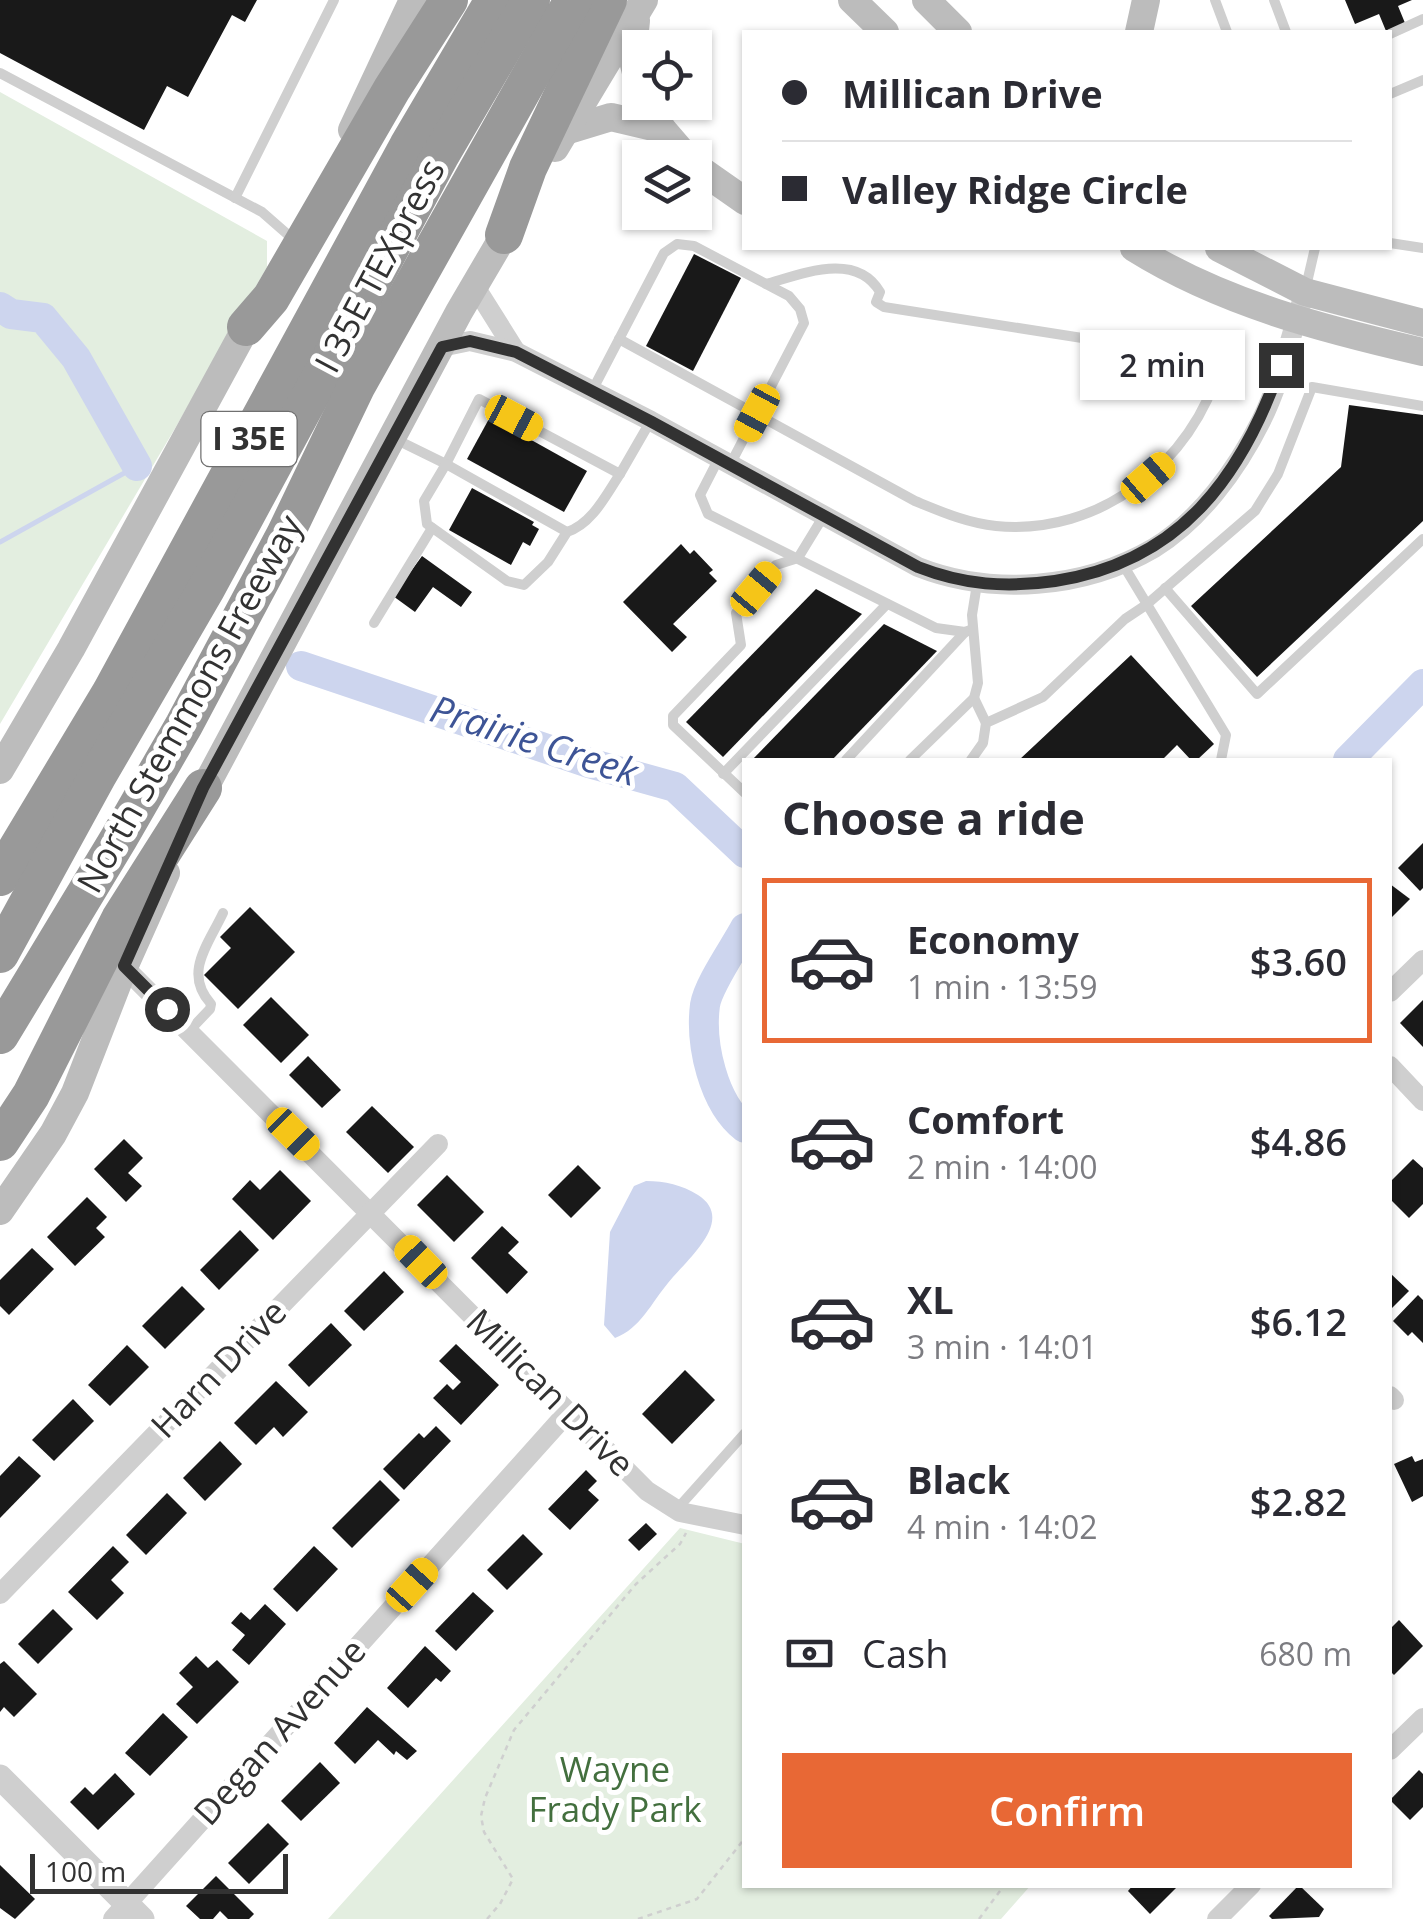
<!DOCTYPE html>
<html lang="en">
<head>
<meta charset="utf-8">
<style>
  :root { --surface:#fff; --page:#f2f2f3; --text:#2b2b33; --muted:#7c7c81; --line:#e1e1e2; --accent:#e86835 }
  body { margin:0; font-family:"Open Sans",sans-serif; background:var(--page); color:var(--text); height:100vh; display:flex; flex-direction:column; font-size:38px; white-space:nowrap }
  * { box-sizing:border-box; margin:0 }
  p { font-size:32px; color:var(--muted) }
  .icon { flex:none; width:55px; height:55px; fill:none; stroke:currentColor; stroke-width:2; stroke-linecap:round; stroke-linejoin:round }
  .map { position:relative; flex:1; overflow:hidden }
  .details { position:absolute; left:742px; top:758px; width:650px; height:1130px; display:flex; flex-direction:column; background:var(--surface); border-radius:0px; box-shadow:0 2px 8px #0004 }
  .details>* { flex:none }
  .hud { position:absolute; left:742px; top:30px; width:650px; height:220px; border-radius:0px; box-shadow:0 2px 8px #0004; display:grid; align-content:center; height:220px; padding:0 40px; background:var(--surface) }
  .buttons { position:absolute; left:622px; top:30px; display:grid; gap:20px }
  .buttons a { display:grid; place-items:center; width:90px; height:90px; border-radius:0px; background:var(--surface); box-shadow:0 2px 8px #0004; font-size:50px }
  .scale { position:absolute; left:30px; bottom:25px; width:258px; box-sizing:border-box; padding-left:10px; border:5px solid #323232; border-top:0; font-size:28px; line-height:35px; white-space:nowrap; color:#323232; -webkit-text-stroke:8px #fff; paint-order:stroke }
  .end { position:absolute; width:45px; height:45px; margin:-22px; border:12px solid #323232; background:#fff; box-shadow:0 0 0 5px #fff }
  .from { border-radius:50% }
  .bubble { position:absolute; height:70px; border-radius:0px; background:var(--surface); box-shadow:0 2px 8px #0004; font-size:32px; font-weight:600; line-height:70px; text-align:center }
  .car { position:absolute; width:30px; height:60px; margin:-30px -15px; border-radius:12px; box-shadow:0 0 8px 2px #0007; background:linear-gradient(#f5c518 24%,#345 0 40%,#f5c518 0 76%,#345 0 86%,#f5c518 0) }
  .hud b { display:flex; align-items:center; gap:35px; height:95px; font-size:38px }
  .hud b+b { border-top:2px solid var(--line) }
  .hud i { width:25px; height:25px; background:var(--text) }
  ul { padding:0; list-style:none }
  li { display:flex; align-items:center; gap:30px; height:165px; margin:0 20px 15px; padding:0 20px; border:5px solid transparent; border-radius:0px }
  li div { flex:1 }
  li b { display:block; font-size:38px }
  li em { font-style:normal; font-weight:600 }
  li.selected { border-color:var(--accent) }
  li>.icon { width:90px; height:90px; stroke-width:1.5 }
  h2 { padding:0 40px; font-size:45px; line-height:120px }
  .pay { display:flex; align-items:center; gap:25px; height:110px; padding:0 40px; font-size:38px }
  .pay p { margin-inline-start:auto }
  .action { display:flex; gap:20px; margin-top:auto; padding:20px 40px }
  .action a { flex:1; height:115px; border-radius:0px; background:var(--accent); color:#fff; font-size:40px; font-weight:600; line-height:115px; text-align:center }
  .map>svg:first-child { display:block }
  .green { fill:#e3eee0 }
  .water { fill:#cdd5ee }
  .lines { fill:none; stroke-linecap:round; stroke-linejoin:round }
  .stream { stroke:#cdd5ee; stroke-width:5 }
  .river { stroke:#cdd5ee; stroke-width:30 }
  .building { fill:#191919 }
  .path { stroke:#cfcfcf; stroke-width:2.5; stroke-dasharray:5 5; stroke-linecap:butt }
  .service { stroke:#cfcfcf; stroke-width:10 }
  .minor { stroke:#cfcfcf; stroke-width:20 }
  .tertiary { stroke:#cfcfcf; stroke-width:25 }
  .secondary { stroke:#bcbcbc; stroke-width:28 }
  .motorway { stroke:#999; stroke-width:38 }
  .route { stroke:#323232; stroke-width:12 }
  .labels { text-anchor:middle; stroke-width:10; stroke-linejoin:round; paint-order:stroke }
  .shield { fill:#fff; stroke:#707070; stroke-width:2.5 }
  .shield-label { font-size:32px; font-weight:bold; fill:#323232 }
  .street-label { font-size:35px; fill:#323232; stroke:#fff }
  .park-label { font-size:35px; fill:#436f3e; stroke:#fff }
  .water-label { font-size:38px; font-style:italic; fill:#3d5496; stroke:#fff }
</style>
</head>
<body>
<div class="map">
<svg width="1423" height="1919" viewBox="0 0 1423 1919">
  <rect width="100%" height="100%" fill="#fff"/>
  <g class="green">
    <path d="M 0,92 L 267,241 L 267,267 L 177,425 L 0,724 Z"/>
    <path d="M 680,1528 L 745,1544 L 745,1885 L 1031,1885 L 1001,1919 L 328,1919 Z"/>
  </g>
  <path class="water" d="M 646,1181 C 665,1181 682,1185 698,1195 C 737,1220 686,1260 668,1283 C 652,1302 640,1329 615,1338 L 604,1325 L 610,1232 L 634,1186 Z"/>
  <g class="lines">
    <path class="stream" d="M 0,542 L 137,466"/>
    <g class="river">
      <path d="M 0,307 L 11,314 L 43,318 L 76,358 L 137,466"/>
      <path d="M 301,666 L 589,763 L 675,787 L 745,853"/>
      <path d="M 1348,760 L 1423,684"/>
      <path d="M 745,928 C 735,947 708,985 705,1005 C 700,1044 713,1103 745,1128"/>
    </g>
  </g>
  <g class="building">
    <path d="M 0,0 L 257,0 L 245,22 L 232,15 L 188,97 L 167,86 L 144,130 L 0,53 Z"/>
    <path d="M 1345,0 L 1412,0 L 1398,6 L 1405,23 L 1386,31 L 1379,14 L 1355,24 Z"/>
    <path d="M 694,254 L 741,278 L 693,371 L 646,346 Z"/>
    <path d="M 1349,405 L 1423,415 L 1423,521 L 1257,677 L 1191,606 L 1341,467 Z"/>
    <path d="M 490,417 L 587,471 L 564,512 L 467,459 Z"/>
    <path d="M 472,488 L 534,522 L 532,525 L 539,529 L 530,546 L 523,542 L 511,565 L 449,530 Z"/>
    <path d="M 681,544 L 690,554 L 694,550 L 713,570 L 709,573 L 717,581 L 673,624 L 687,637 L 672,652 L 623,602 Z"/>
    <path d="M 422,556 L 472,592 L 461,607 L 433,587 L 415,612 L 393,596 Z"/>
    <path d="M 816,589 L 862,614 L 723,757 L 686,722 Z"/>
    <path d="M 884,624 L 937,651 L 832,760 L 752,760 Z"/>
    <path d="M 1131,655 L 1214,744 L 1197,760 L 1191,760 L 1177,745 L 1162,760 L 1019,760 Z"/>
    <path d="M 1423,843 L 1423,888 L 1420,891 L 1398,868 Z"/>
    <path d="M 1390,884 L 1410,899 L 1390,919 Z"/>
    <path d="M 250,907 L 295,952 L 238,1009 L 204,975 L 231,948 L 220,937 Z"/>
    <path d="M 271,997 L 309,1035 L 281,1063 L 243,1025 Z"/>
    <path d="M 1423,1000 L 1423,1047 L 1400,1023 Z"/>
    <path d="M 308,1056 L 341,1090 L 322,1108 L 289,1075 Z"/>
    <path d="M 372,1106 L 414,1147 L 388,1173 L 346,1132 Z"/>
    <path d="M 124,1139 L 143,1158 L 128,1173 L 142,1186 L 126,1202 L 94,1169 Z"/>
    <path d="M 1413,1159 L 1423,1168 L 1423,1204 L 1409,1218 L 1390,1199 L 1390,1182 Z"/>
    <path d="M 578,1165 L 601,1188 L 571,1218 L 548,1195 Z"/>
    <path d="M 280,1170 L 311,1201 L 273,1240 L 232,1199 L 250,1180 L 260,1190 Z"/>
    <path d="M 447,1175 L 484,1212 L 454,1242 L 417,1205 Z"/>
    <path d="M 87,1197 L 107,1217 L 96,1228 L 105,1237 L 75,1266 L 47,1237 Z"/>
    <path d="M 502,1226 L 519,1242 L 508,1253 L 528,1272 L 507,1294 L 471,1258 Z"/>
    <path d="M 240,1230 L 259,1250 L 219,1290 L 200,1270 Z"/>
    <path d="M 32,1248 L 54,1269 L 9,1315 L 0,1306 L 0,1280 Z"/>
    <path d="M 384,1271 L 404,1292 L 364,1331 L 344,1311 Z"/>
    <path d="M 1390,1273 L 1409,1291 L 1390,1310 Z"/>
    <path d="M 182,1286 L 205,1309 L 165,1349 L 142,1326 Z"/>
    <path d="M 1418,1295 L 1423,1300 L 1423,1343 L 1412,1332 L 1408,1336 L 1393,1321 Z"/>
    <path d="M 331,1323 L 352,1345 L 309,1387 L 288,1365 Z"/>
    <path d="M 456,1344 L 499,1385 L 461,1425 L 433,1398 L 447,1384 L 453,1390 L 461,1382 L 439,1361 Z"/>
    <path d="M 127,1345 L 149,1367 L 110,1406 L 88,1385 Z"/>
    <path d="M 685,1370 L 715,1400 L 672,1444 L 642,1414 Z"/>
    <path d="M 276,1381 L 308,1412 L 283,1437 L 274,1427 L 256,1445 L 234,1423 Z"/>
    <path d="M 73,1399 L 94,1421 L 54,1461 L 32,1440 Z"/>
    <path d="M 436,1426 L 451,1441 L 404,1490 L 383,1469 L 419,1433 L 424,1438 Z"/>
    <path d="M 220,1441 L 242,1464 L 205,1501 L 183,1478 Z"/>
    <path d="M 19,1456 L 41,1476 L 0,1518 L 0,1476 Z"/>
    <path d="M 1412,1456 L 1415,1462 L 1423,1459 L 1423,1496 L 1412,1502 L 1394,1464 Z"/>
    <path d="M 586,1470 L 597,1481 L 588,1490 L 599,1500 L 570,1530 L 548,1509 Z"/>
    <path d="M 380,1480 L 400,1500 L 352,1548 L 332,1528 Z"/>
    <path d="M 167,1493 L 187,1513 L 146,1555 L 126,1535 Z"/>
    <path d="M 646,1523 L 657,1534 L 639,1551 L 628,1540 Z"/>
    <path d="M 523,1534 L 543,1554 L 507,1590 L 487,1570 Z"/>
    <path d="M 113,1546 L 129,1562 L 111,1580 L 124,1593 L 97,1620 L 68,1592 Z"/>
    <path d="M 314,1546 L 338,1569 L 297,1612 L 273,1589 Z"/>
    <path d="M 473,1592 L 494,1611 L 456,1651 L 435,1631 Z"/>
    <path d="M 265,1604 L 286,1624 L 249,1665 L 232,1650 L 245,1635 L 231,1623 L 241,1612 L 250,1620 Z"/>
    <path d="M 53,1609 L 73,1629 L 38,1664 L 18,1644 Z"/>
    <path d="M 1399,1620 L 1423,1646 L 1394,1675 L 1390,1671 L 1390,1629 Z"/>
    <path d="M 425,1646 L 451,1671 L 441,1682 L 436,1678 L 408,1708 L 387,1688 Z"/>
    <path d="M 196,1656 L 208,1668 L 217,1660 L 239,1682 L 197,1724 L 176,1704 L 193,1687 L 179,1673 Z"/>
    <path d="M 4,1661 L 37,1694 L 14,1717 L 4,1707 L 0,1712 L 0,1664 Z"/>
    <path d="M 367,1707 L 417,1751 L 407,1760 L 396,1751 L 394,1755 L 378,1740 L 355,1764 L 334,1743 Z"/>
    <path d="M 163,1713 L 188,1737 L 150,1776 L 125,1753 Z"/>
    <path d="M 320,1762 L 340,1783 L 301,1821 L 281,1801 Z"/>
    <path d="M 1419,1770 L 1423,1774 L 1423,1807 L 1410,1820 L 1390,1800 Z"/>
    <path d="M 115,1773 L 135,1794 L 98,1830 L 70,1802 L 85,1787 L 93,1795 Z"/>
    <path d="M 268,1823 L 289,1844 L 249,1884 L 228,1863 Z"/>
    <path d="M 0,1865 L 35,1899 L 15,1919 L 0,1908 Z"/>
    <path d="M 216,1876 L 254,1914 L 249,1919 L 228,1919 L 220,1911 L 213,1919 L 200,1919 L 186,1906 Z"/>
    <path d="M 1133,1885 L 1179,1885 L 1150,1914 L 1128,1891 Z"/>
    <path d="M 1299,1885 L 1324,1909 L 1319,1917 L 1272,1919 L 1269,1916 Z"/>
  </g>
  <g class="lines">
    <g class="path">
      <path d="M 487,1919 L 500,1904 L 513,1879 L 484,1832 L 481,1816 L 485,1798 L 514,1730 L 636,1584 L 680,1544 L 686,1533"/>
      <path d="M 638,1919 L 697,1899 L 745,1838"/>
      <path d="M 979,1919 L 1000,1891 L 1001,1885"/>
    </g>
    <g class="service">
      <path d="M 1215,0 L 1227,32"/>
      <path d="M 1274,0 L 1286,32"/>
      <path d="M 1390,34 L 1423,19"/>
      <path d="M 0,73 L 262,212 L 294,240"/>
      <path d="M 1390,94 L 1423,80"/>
      <path d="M 235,198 L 334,0"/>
      <path d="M 1390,243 L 1423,248"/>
      <path d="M 1305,291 L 1315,248"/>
      <path d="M 619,339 L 915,501 C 942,512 967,523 996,526 C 1099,536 1193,463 1220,365 L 1216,359 L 884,307 L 876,302 L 880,292 C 856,251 802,274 766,284"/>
      <path d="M 592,391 L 664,253 L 677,244 L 694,246 L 789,296 L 800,309 L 804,323 L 730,465"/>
      <path d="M 393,438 L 446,464 L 479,399 L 620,474 L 650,422"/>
      <path d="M 718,460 L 700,495 L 708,514 L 936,628 L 965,632 L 973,629"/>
      <path d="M 567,532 L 548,562 L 524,585 L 507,581 L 427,524 L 424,501 L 446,464 L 567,532 C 592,524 606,495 620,474"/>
      <path d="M 1122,563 L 1226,735 L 1221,760"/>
      <path d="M 1165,588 L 1257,694 L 1423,539"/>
      <path d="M 374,623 L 432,528"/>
      <path d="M 974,698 L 986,723"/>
      <path d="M 846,760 L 965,632"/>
      <path d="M 910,760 L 974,698 L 978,683 L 972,615 L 977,584"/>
      <path d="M 971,760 L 983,743 L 986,723 L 1043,697 L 1125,619 L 1146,605 L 1255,511 L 1278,474 L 1312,387 L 1423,406"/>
      <path d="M 723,774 L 887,604"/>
      <path d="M 745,793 L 673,725 L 673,716 L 741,645 L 736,613 L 776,565 L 798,558 L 823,517"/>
      <path d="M 189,1031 L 210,1009 L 211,1004 C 183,973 208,945 223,913"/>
      <path d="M 677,1509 L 745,1433"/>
    </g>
    <g class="minor">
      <path d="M 477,282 L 479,293 L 516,352"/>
      <path d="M 441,347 L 470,341 L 516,352 L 651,421 L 918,567 C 992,596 1084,589 1154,548 C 1200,520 1237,469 1261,421 C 1281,381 1291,334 1305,292"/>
      <path d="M 124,967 L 647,1491 L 680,1512 L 745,1525"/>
      <path d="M 1390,992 L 1423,960"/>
      <path d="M 1390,1066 L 1423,1101"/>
      <path d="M 1390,1396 L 1394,1400"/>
      <path d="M 0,1594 L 438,1144"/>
      <path d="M 1390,1750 L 1423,1718"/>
      <path d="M 113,1919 L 568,1412"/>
      <path d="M 1217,1919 L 1251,1885"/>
    </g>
    <path class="tertiary" d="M 0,1777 L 142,1919"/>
    <g class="secondary">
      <path d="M 852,0 L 885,32"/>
      <path d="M 926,0 L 958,32"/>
      <path d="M 636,21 L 632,57 L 640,88"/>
      <path d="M 1139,32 L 1146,0"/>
      <path d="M 654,113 L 662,129 L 687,158"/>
      <path d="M 352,130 L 413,0"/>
      <path d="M 565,131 L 611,117 L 662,129"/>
      <path d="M 555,148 L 644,0"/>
      <path d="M 695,166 L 745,201"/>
      <path d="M 1134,248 C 1222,303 1323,329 1423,352"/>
      <path d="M 1219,248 L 1305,292 L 1423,323"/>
      <path d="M 0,770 L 71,649 L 254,313"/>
      <path d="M 195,806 L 459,312 L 513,220"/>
      <path d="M 0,1211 L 53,1134 L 75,1093 L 124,967 L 166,873"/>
    </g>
    <g class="motorway">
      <path d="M 504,235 L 528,168 L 608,0"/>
      <path d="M 246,327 L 271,298 L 392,89 L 449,0"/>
      <path d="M 0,877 L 111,692 L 408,146 L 494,0"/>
      <path d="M 0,954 L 98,775 L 206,589 L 440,156 L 531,0"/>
      <path d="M 0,1035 L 119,838 L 184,725 L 285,535 L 356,387 L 573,0"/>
      <path d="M 0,1142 L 31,1095 L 120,919 L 203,788"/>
    </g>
  </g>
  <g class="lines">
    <path class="route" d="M 167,1009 L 124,966 L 203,788 L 442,347 L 470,341 L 516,352 L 650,421 L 918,567 C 964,585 1006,588 1055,581 C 1180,562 1242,477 1281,365"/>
  </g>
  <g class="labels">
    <rect class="shield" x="201.5" y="412" width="95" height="54" rx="8"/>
    <g class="shield-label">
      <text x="249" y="450">I 35E</text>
    </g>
    <g class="street-label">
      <text transform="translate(380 266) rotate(-62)" y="12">I 35E TEXpress</text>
      <text transform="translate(190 704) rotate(-61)" y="12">North Stemmons Freeway</text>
      <text transform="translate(219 1369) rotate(-46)" y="12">Harn Drive</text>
      <text transform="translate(550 1393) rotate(45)" y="12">Millican Drive</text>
      <text transform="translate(280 1732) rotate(-48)" y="12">Degan Avenue</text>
    </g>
    <g class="park-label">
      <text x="615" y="1782">Wayne<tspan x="615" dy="40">Frady Park</tspan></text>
    </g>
    <g class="water-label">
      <text transform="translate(534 741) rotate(18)" y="13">Prairie Creek</text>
    </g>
  </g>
</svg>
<div class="buttons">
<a><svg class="icon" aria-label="locate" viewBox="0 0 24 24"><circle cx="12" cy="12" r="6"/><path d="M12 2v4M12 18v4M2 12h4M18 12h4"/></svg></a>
<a><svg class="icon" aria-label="layers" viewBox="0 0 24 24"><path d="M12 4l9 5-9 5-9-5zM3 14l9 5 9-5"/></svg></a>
</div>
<div class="scale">100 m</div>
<i class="end from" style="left:167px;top:1009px"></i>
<i class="end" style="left:1281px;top:365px"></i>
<div class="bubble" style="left:1080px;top:330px;width:165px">2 min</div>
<i class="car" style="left:757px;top:413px;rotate:208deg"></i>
<i class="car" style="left:514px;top:418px;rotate:118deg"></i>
<i class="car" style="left:1148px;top:478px;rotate:49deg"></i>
<i class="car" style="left:756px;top:589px;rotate:40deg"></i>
<i class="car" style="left:293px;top:1134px;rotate:135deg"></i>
<i class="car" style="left:421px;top:1262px;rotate:316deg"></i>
<i class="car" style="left:412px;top:1585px;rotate:42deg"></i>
<div class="hud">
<b><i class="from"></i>Millican Drive</b>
<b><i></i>Valley Ridge Circle</b>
</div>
<section class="details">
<h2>Choose a ride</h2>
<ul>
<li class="selected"><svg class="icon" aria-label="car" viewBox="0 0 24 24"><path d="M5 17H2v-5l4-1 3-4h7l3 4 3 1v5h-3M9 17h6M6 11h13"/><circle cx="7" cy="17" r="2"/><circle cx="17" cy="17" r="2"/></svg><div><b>Economy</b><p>1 min · 13:59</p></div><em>$3.60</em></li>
<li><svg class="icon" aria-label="car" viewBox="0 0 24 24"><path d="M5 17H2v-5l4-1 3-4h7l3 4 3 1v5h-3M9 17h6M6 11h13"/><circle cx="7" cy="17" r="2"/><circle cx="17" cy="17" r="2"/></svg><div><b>Comfort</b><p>2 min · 14:00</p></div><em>$4.86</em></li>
<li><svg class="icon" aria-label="car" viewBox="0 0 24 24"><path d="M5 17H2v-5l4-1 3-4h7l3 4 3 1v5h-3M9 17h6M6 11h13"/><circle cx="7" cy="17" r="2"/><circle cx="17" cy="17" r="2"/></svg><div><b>XL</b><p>3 min · 14:01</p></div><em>$6.12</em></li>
<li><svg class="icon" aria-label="car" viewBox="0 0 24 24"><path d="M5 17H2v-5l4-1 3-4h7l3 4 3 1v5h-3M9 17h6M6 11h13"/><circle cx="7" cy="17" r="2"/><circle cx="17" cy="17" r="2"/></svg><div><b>Black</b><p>4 min · 14:02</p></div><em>$2.82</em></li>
</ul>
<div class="pay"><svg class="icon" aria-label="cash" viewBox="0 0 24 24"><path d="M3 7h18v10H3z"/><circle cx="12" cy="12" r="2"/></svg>Cash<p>680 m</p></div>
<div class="action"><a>Confirm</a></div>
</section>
</div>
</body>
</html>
